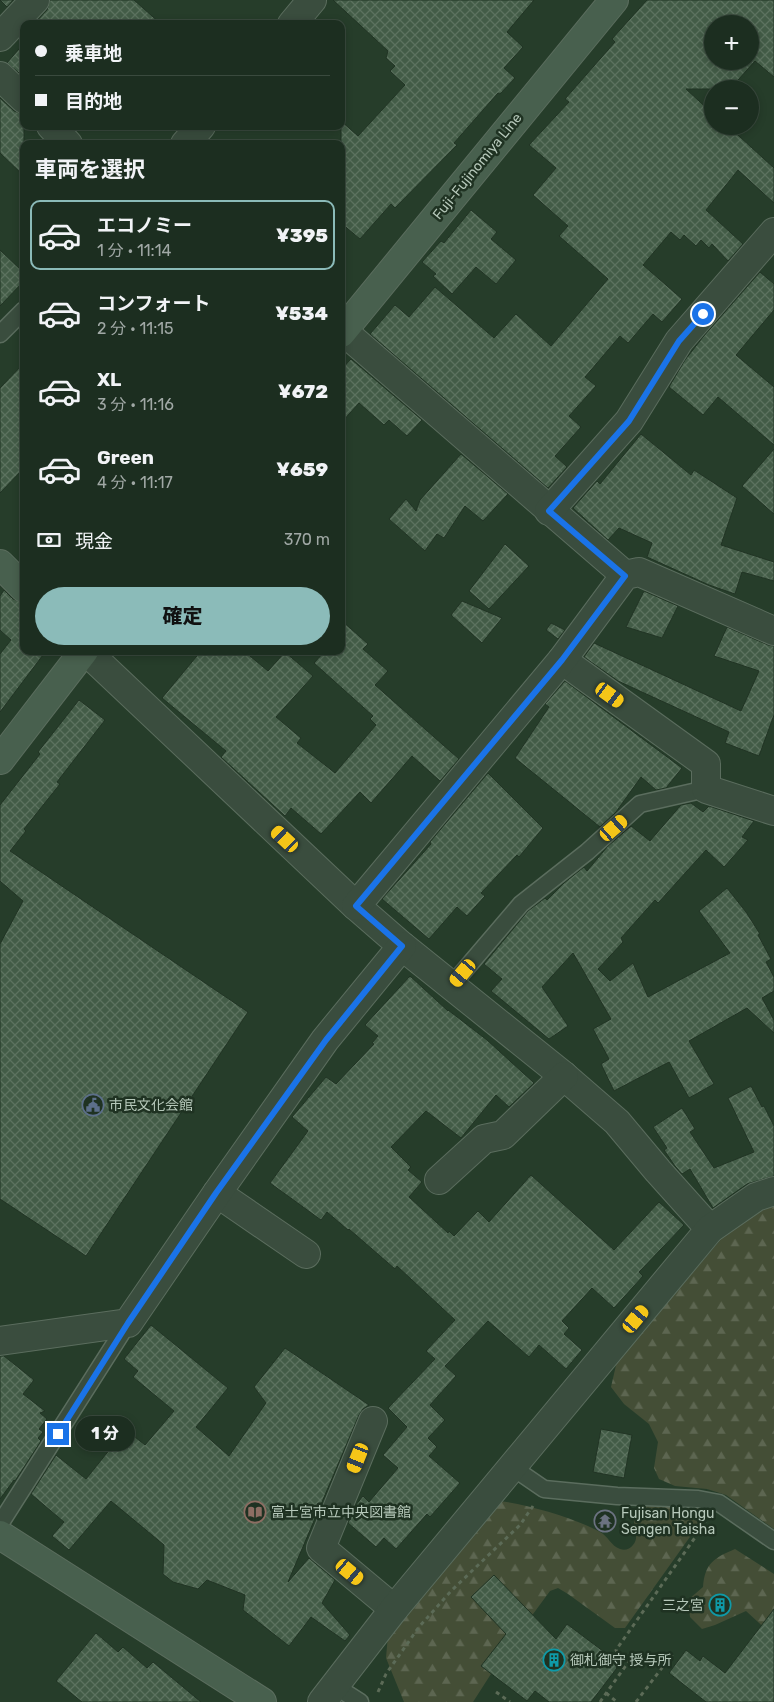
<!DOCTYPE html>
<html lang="ja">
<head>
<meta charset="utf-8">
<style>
  :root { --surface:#1c2e20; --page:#253629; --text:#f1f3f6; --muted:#a0a8a5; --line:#3a4a3e; --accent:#8bbbb9 }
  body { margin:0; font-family:Rubik,"Noto Sans JP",sans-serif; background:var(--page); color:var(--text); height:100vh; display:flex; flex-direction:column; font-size:19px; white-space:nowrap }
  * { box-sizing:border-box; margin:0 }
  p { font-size:16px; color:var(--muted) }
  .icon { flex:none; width:28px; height:28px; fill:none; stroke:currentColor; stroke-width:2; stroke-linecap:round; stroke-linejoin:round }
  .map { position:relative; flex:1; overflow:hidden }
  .drawer { position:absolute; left:20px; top:140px; width:325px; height:515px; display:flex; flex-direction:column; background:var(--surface); border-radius:10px; box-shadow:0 2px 8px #0003,0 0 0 1px var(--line) }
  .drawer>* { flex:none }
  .top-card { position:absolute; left:20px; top:20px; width:325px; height:110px; border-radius:10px; box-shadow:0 2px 8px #0003,0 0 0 1px var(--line); display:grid; align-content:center; height:110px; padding:0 15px; background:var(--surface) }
  .tools { position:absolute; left:704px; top:15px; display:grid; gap:10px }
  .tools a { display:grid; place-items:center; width:55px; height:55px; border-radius:50%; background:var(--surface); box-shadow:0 2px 8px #0003,0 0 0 1px var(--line); font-size:25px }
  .end { position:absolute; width:22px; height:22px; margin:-11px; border:6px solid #1a73e8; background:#fff; box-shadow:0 0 0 2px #fff }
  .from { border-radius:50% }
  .bubble { position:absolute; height:35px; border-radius:18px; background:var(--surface); box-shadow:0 2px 8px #0003,0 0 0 1px var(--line); font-size:16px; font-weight:800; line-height:35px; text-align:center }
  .car { position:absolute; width:15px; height:30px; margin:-15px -8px; border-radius:6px; box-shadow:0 0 4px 1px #0007; background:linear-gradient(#f5c518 24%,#345 0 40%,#f5c518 0 76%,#345 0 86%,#f5c518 0) }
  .top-card b { display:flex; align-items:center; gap:18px; height:48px; font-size:19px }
  .top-card b+b { border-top:1px solid var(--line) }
  .top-card i { width:12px; height:12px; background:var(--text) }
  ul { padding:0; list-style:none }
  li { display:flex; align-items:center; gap:15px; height:70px; margin:0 10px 8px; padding:0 5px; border:2px solid transparent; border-radius:10px }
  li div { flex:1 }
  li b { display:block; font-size:19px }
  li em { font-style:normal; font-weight:800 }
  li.current { border-color:var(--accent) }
  li>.icon { width:45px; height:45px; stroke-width:1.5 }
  h2 { padding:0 15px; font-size:22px; line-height:60px }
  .pay { display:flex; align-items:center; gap:12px; height:55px; padding:0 15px; font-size:19px }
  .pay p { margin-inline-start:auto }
  .action { display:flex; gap:10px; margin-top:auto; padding:10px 15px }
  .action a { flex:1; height:58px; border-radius:30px; background:var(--accent); color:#111; font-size:20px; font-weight:800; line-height:58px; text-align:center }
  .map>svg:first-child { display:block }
  .forest { fill:url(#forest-firs) }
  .building { fill:url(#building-cross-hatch); stroke:#213424; fill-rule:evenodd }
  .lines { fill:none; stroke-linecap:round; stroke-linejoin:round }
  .lane-casing { stroke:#5b6d5e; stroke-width:19 }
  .street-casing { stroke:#5b6d5e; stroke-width:30 }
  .secondary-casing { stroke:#5b6d5e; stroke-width:30 }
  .path { stroke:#5c6b57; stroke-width:3; stroke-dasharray:4 4; stroke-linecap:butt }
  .lane { stroke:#3a4d3e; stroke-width:16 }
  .street { stroke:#3a4d3e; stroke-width:28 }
  .secondary { stroke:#48604e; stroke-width:28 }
  .route { stroke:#1a73e8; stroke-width:6 }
  .labels { text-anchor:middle; stroke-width:5; stroke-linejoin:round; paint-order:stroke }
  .street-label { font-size:14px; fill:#b6c8ba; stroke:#1f3222 }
  .poi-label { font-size:14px; fill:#b6c8ba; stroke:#1f3222; text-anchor:start }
</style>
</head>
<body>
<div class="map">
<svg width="774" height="1702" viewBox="0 0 774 1702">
  <defs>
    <pattern id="forest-firs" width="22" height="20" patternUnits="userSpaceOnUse" patternTransform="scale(1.25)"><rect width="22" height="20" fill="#444e36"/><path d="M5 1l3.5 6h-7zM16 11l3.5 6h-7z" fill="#5d6651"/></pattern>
    <pattern id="building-cross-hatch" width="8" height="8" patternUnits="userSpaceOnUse" patternTransform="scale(1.25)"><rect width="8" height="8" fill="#435c47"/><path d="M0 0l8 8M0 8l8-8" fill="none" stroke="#5c725f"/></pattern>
  </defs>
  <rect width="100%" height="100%" fill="#263d2a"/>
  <g class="forest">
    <path d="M 774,1205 L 774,1529 L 726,1495 L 707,1489 L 675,1486 L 659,1479 L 654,1468 L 658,1442 L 649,1424 L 624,1404 L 611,1387 L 617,1361 L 723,1237 L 743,1220 Z"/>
    <path d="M 500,1501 C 529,1505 575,1518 600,1532 C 608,1536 611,1546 620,1549 C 625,1551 630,1549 633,1545 C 640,1537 633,1528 634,1519 C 634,1515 636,1511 637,1508 L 644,1504 L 693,1504 L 700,1508 L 704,1514 L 702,1520 L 625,1628 L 615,1628 L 568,1594 L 558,1588 L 550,1591 L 505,1652 L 473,1702 L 404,1702 L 386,1658 L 388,1635 Z"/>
    <path d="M 735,1549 L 774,1574 L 774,1634 L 770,1633 L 746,1611 L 715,1625 L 702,1629 L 690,1617 L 688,1600 L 703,1587 C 705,1563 714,1558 735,1549 Z"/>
  </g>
  <g class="building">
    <path d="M 0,0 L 13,0 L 7,7 Z"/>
    <path d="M 50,0 L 134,0 L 161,24 L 34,24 L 47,10 Z"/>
    <path d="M 333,0 L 534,0 L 507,32 L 523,47 L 504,68 L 515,78 L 500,94 L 498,93 L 454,143 L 457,145 L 395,208 L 391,204 L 360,239 L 341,223 L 341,121 L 358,136 L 405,85 L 390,71 L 395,66 L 386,58 L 388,51 Z"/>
    <path d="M 647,0 L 774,0 L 774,77 L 755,61 L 730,89 L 686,89 L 712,113 L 712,126 L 728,126 L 774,168 L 774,203 L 738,170 L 706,210 L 743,244 L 728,261 L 712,244 L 709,248 L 701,240 L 696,246 L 684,235 L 680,240 L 671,232 L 643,265 L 682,299 L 662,322 L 653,314 L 628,343 L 620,336 L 585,377 L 596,386 L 569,416 L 581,427 L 555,456 L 567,467 L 548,488 L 370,334 L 395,305 L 409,317 L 435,287 L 494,338 L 516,314 L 551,346 L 608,279 L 559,236 L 568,226 L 533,195 L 556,168 L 529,145 L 569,102 L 565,99 L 615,42 L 612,39 ZM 712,24 L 750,24 L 750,61 L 712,61 Z"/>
    <path d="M 24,43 L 24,77 L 7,63 Z"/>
    <path d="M 0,98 L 14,111 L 24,114 L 24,176 L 0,153 Z"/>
    <path d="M 471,210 L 497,232 L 491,239 L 516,260 L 496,284 L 476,267 L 452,294 L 433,276 L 436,274 L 422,262 L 441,241 L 444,243 Z"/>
    <path d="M 0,250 L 24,273 L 24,281 L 0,306 Z"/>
    <path d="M 760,272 L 774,284 L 774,310 L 736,355 L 774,387 L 774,445 L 718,397 L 703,415 L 669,387 L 685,360 L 703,337 Z"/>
    <path d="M 351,359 L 422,420 L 407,436 L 389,420 L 384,425 L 359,403 L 341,423 L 341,370 Z"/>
    <path d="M 24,363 L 24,468 L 0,493 L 0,388 Z"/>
    <path d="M 641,434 L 691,475 L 694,470 L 737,498 L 721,545 L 774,562 L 774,581 L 742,572 L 735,594 L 709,585 L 647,557 L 652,543 L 619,528 L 608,540 L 573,508 L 597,481 L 600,484 Z"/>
    <path d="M 774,449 L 774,514 L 742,486 Z"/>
    <path d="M 461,454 L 508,494 L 483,521 L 465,506 L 444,538 L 437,534 L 425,551 L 389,519 L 406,499 L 416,511 L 420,500 Z"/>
    <path d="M 505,544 L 529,566 L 489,609 L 469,591 Z"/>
    <path d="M 4,590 L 13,599 L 24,603 L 24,651 L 46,651 L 0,712 L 0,654 L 11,640 L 0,630 L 0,596 Z"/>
    <path d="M 644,591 L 678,606 L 662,638 L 626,627 Z"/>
    <path d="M 462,601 L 502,618 L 482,643 L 451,615 Z"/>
    <path d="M 341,620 L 368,644 L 363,649 L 388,671 L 375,685 L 459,759 L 440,781 L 412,756 L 371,803 L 360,792 L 321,834 L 291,808 L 285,816 L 221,757 L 226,751 L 162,698 L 201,651 L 244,651 L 268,671 L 285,652 L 313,676 L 276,717 L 301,738 L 297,743 L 335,773 L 376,725 L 370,719 L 373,716 L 314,663 L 325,651 L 341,651 Z"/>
    <path d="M 551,623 L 565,630 L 558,639 L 546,630 Z"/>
    <path d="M 727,627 L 768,645 L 774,646 L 774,715 L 759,756 L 725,743 L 729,732 L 618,681 L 584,657 L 594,643 L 741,711 L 759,671 L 714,656 Z"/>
    <path d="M 565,681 L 682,768 L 666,788 L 656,790 L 641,777 L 616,812 L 600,827 L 515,758 L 549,707 L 545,704 Z"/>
    <path d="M 79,700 L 105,720 L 57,782 L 60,784 L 24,829 L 26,831 L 10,851 L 248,1012 L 86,1256 L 0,1199 L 0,944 L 23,901 L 0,881 L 0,805 L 40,754 L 38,752 Z"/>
    <path d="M 488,773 L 543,828 L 519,857 L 517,855 L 481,893 L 485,896 L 467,916 L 457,907 L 429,939 L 382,899 L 431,844 L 430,842 Z"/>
    <path d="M 691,803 L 703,812 L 709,806 L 754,821 L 742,837 L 748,840 L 724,867 L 706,850 L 658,903 L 655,900 L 621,938 L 623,942 L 598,969 L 610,981 L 633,963 L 648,997 L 730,953 L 699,911 L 727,888 L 746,912 L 760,934 L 758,935 L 771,959 L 766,962 L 774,977 L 774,991 L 762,998 L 774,1020 L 774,1033 L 747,1008 L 689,1041 L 714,1084 L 689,1098 L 669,1062 L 614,1091 L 601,1064 L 609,1059 L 593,1029 L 611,1019 L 573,953 L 542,987 L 568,1026 L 549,1039 L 491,991 L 502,979 L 484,964 L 528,911 L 545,898 L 547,900 L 564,883 L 584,867 L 587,871 L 608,846 L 631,826 L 650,841 L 681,805 Z"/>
    <path d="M 410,976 L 448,1011 L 448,1010 L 487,1040 L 534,1083 L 509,1107 L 496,1095 L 461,1138 L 426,1111 L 391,1147 L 411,1167 L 408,1170 L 422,1182 L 409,1197 L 448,1233 L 449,1231 L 454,1236 L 478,1211 L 489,1222 L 531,1175 L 614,1250 L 659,1202 L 684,1225 L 639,1272 L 643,1276 L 614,1308 L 592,1288 L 562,1321 L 569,1328 L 564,1334 L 582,1350 L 566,1369 L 539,1345 L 529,1357 L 488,1321 L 445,1366 L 456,1376 L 430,1405 L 445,1420 L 428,1438 L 437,1447 L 429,1456 L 460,1483 L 430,1517 L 427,1514 L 396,1549 L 384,1538 L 376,1547 L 348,1523 L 355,1506 L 363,1496 L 369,1502 L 398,1468 L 383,1455 L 407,1427 L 388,1408 L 435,1359 L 426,1351 L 455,1320 L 397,1266 L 395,1269 L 349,1229 L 348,1230 L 327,1212 L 321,1220 L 270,1183 L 308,1131 L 292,1117 L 326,1077 L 336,1084 L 374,1044 L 372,1043 L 378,1036 L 365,1025 Z"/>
    <path d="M 751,1086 L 762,1107 L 764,1106 L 774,1126 L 774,1176 L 747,1184 L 713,1208 L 690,1169 L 682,1174 L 675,1166 L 664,1150 L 667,1148 L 653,1127 L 682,1108 L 695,1129 L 690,1132 L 714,1168 L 754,1152 L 728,1098 Z"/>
    <path d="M 151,1325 L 228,1388 L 196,1427 L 229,1456 L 266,1403 L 254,1387 L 285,1348 L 369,1405 L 363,1409 L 359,1415 L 288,1582 L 309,1558 L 335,1580 L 322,1603 L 350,1635 L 345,1641 L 311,1617 L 289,1646 L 243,1610 L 245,1595 L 207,1580 L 198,1589 L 173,1582 L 163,1574 L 164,1545 L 111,1501 L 69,1550 L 52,1536 L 64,1522 L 31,1494 L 56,1455 L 86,1479 L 119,1438 L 123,1441 L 130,1433 L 145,1445 L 174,1411 L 133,1377 L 138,1371 L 124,1359 Z"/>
    <path d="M 0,1356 L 4,1356 L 34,1380 L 23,1394 L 45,1411 L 40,1413 L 47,1419 L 39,1429 L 43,1432 L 38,1438 L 41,1441 L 15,1481 L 14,1480 L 0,1499 Z"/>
    <path d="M 601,1429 L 632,1435 L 624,1478 L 593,1472 Z"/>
    <path d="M 494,1575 L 556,1639 L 567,1624 L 620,1664 L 591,1702 L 549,1702 L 535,1691 L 527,1701 L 481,1666 L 506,1634 L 471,1597 Z"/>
    <path d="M 774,1609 L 774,1702 L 706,1702 L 669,1673 L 686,1650 L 700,1661 L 703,1656 L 725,1673 Z"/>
    <path d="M 96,1633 L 118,1652 L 123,1647 L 147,1668 L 153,1662 L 201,1702 L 82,1702 L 56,1681 Z"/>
  </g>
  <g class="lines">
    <g class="lane-casing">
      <g id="lane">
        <path d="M 0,334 L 24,310"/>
        <path d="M 451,986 L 521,904 L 587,852 L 640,804 L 706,789"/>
        <path d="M 512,1467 L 544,1489 L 617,1496 L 698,1499 L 719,1503 L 774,1541"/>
        <path d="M 0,1524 L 128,1323"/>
        <path d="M 335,1686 L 360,1702"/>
      </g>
    </g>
    <g class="street-casing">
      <g id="street">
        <path d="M 292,24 L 312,0"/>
        <path d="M 0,37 L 35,0"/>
        <path d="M 0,76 L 24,99"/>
        <path d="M 51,126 L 68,144"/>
        <path d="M 185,144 L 201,126"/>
        <path d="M 343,331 L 625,575"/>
        <path d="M 549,511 L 629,421 L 679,341 L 774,232"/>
        <path d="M 86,651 L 356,906 L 402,946 L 564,1076 L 617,1122 L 658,1171 L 710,1229"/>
        <path d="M 562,660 L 706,764 L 706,789 L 774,811"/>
        <path d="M 356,906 L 562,660 L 625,575 L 639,572 L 774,631"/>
        <path d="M 439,1180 L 484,1139 L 503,1135 L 564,1076"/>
        <path d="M 217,1193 L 306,1254"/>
        <path d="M 0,1341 L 128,1323 L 217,1193 L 325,1040 L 402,946"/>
        <path d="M 373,1421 L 321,1548 L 394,1609"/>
        <path d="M 322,1702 L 394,1609 L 710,1229 L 756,1197 L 774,1191"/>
      </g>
    </g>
    <g class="secondary-casing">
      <g id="secondary">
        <path d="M 341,333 L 614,0"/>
        <path d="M 0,564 L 24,588"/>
        <path d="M 0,760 L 84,651"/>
        <path d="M 0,1535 L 262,1702"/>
      </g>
    </g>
    <g class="path">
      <path d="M 618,1653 L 616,1650 L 706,1522"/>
      <path d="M 378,1692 L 386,1674 L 419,1627 L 451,1591 L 520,1525 L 533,1506"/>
      <path d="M 496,1692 L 510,1702"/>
      <path d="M 606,1693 L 617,1702"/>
      <path d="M 600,1702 L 629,1661 L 626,1658"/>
      <path d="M 636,1702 L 674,1652"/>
    </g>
    <use href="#lane" class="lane"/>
    <use href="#street" class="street"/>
    <use href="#secondary" class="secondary"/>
  </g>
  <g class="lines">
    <path class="route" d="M 58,1434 L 128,1323 L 216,1193 L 326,1040 L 402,946 L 356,906 L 562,660 L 625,576 L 549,511 L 629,421 L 679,341 L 703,314"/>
  </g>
  <defs>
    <g id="civic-ring" transform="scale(1.125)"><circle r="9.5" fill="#1f3222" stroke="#5c6f8a" stroke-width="1.5"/><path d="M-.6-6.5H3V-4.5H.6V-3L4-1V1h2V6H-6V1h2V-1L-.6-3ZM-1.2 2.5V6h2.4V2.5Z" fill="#5c6f8a"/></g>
    <g id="library-ring" transform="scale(1.125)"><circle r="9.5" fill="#1f3222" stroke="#8d6e63" stroke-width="1.5"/><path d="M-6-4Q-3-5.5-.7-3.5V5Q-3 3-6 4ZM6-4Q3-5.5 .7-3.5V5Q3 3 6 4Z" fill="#8d6e63"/></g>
    <g id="temple-ring" transform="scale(1.125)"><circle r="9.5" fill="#1f3222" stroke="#6b7280" stroke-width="1.5"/><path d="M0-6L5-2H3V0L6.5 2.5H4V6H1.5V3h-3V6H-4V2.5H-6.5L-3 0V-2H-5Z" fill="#6b7280"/></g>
    <g id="building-ring" transform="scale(1.125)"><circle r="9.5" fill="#1f3222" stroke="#0f9aa8" stroke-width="1.5"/><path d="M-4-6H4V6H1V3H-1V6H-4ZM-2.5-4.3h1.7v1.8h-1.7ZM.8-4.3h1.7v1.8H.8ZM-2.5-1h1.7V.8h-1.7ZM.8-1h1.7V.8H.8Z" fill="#0f9aa8"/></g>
  </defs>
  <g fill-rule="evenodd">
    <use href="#civic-ring" x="93" y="1105"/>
    <use href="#library-ring" x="255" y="1512"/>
    <use href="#temple-ring" x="605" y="1521"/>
    <use href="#building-ring" x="720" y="1605"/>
    <use href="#building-ring" x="554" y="1660"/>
  </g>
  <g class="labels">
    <g class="street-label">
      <text transform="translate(477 166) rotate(-51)" y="5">Fuji-Fujinomiya Line</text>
    </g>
    <g class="poi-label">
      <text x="109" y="1110">市民文化会館</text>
      <text x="271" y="1517">富士宮市立中央図書館</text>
      <text x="621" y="1518">Fujisan Hongu<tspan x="621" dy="16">Sengen Taisha</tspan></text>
      <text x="704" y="1610" text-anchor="end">三之宮</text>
      <text x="570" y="1665">御札御守 授与所</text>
    </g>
  </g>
</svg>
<div class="tools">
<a>+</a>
<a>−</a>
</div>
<i class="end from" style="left:703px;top:314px"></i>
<i class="end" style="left:58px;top:1434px"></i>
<div class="bubble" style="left:75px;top:1416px;width:60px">1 分</div>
<i class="car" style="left:610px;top:695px;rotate:126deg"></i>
<i class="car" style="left:614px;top:828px;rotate:49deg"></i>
<i class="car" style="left:285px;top:839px;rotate:313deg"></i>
<i class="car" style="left:463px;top:973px;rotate:220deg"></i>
<i class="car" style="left:636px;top:1319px;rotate:40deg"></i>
<i class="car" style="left:358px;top:1458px;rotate:202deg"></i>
<i class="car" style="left:350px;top:1572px;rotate:130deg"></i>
<div class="top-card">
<b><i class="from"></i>乗車地</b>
<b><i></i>目的地</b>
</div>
<section class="drawer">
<h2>車両を選択</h2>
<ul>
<li class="current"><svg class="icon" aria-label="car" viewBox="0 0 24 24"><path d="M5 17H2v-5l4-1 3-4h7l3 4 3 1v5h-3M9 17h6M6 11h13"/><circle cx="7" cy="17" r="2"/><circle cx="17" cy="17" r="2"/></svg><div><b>エコノミー</b><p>1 分 · 11:14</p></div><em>¥395</em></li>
<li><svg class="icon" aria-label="car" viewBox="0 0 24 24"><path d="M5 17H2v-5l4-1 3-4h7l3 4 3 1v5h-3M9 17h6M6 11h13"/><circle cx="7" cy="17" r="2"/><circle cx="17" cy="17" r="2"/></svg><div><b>コンフォート</b><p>2 分 · 11:15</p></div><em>¥534</em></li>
<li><svg class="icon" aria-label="car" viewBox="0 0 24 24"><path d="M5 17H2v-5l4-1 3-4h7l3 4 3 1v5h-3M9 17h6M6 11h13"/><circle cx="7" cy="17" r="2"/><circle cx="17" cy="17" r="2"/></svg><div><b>XL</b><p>3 分 · 11:16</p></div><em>¥672</em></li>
<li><svg class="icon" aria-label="car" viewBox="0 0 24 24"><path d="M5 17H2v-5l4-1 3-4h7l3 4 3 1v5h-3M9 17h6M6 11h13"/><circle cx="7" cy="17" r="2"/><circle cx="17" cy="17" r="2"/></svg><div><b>Green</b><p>4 分 · 11:17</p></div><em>¥659</em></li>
</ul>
<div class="pay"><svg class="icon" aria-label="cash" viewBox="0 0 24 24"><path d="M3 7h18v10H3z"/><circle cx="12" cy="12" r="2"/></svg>現金<p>370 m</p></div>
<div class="action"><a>確定</a></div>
</section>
</div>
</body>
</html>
